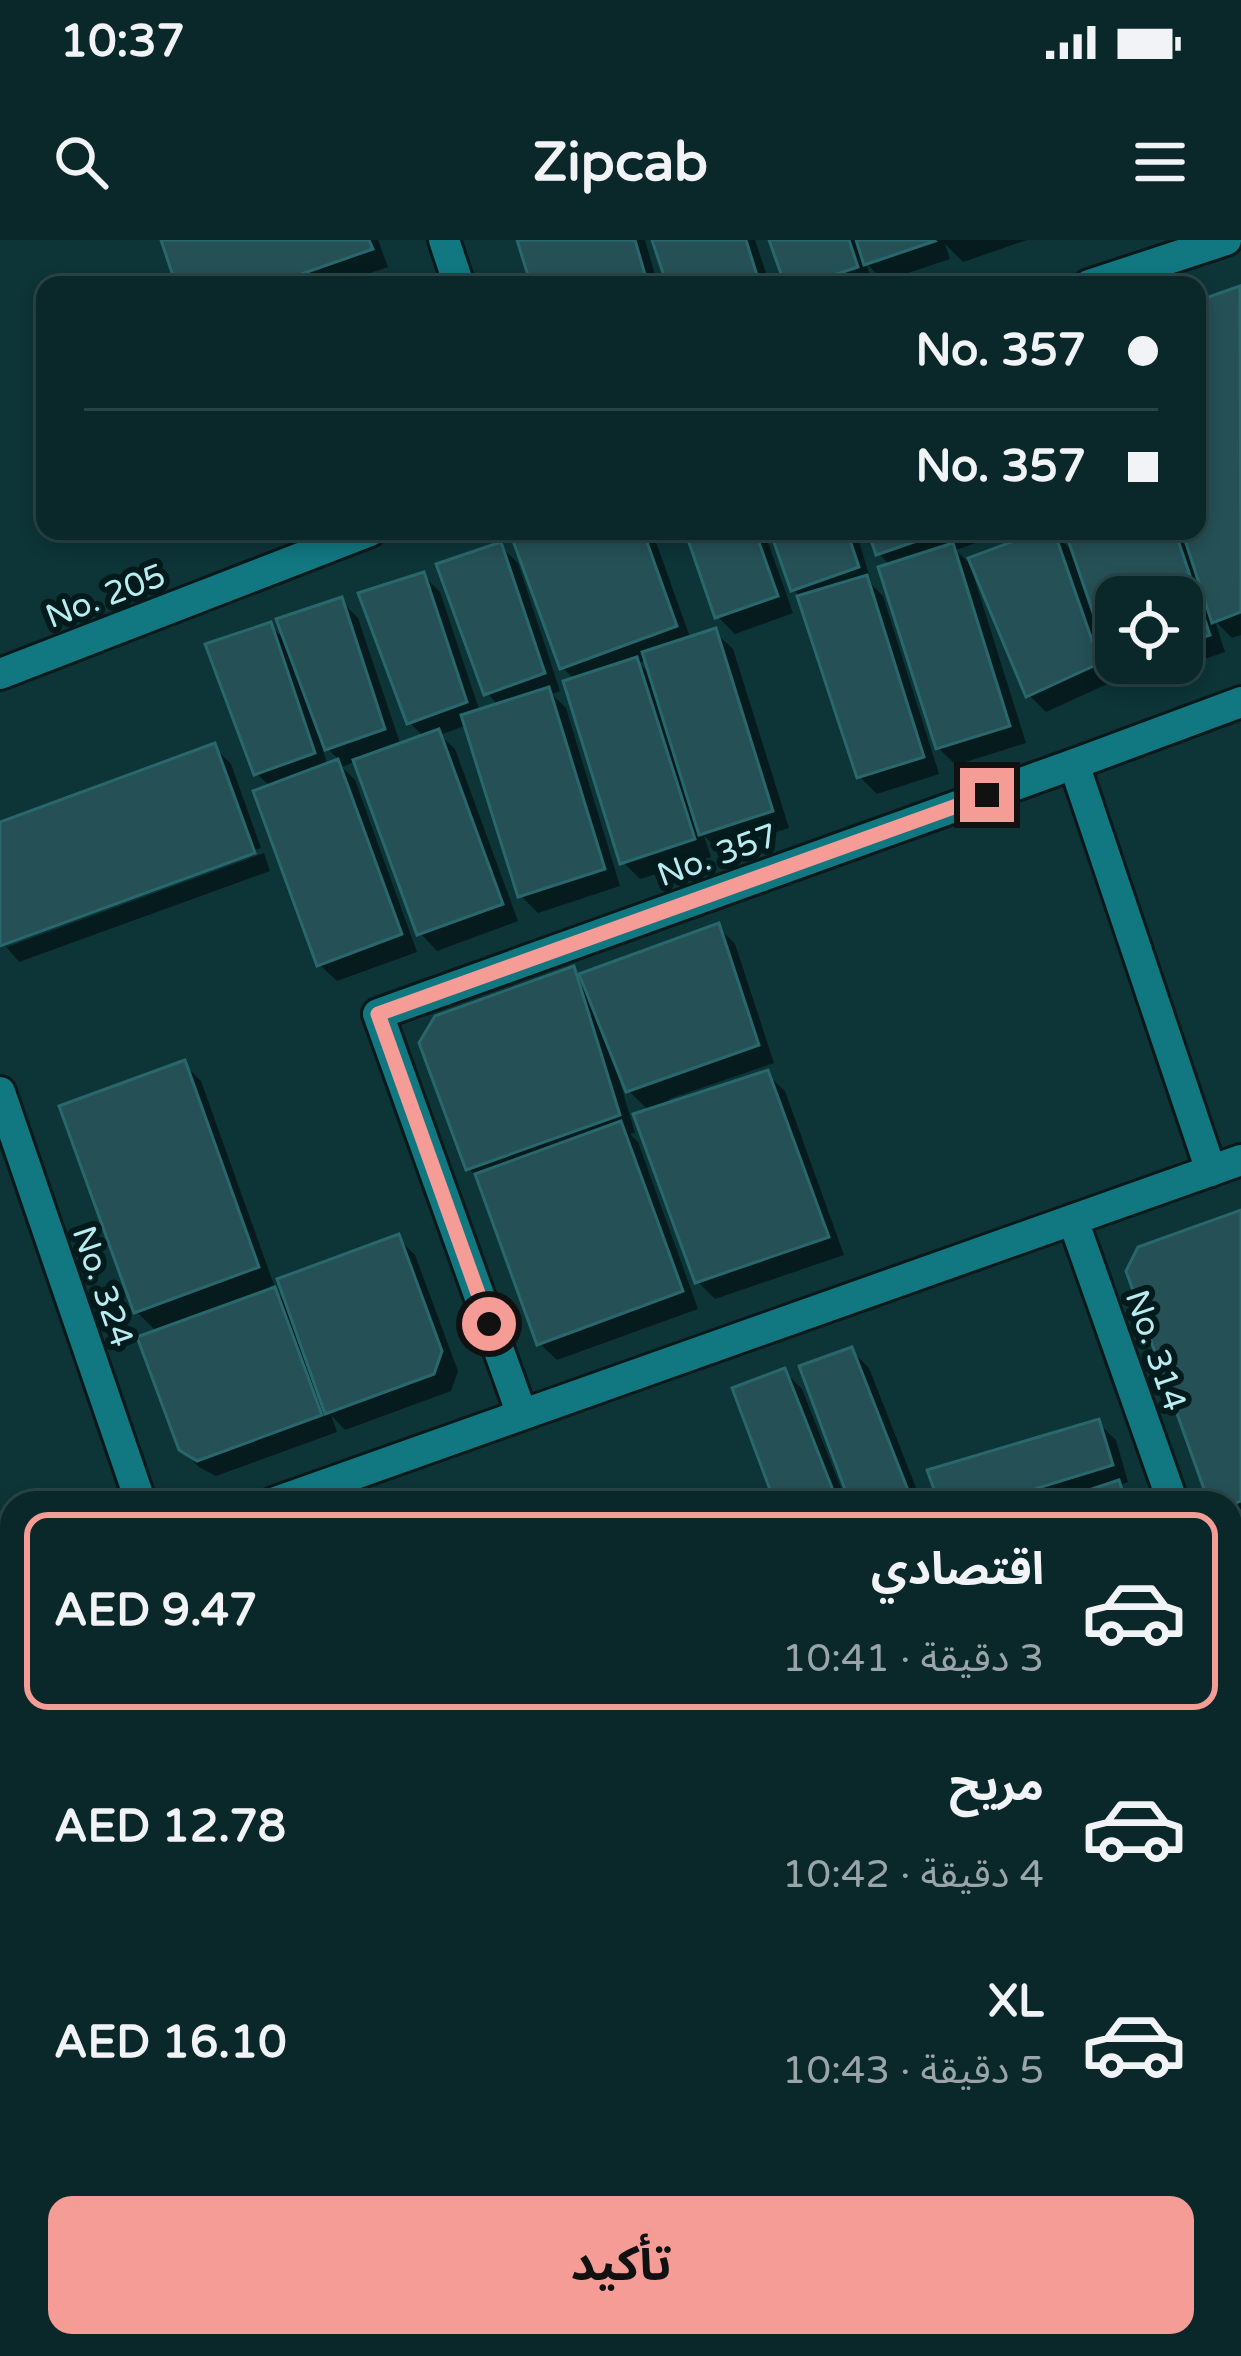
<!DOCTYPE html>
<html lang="ar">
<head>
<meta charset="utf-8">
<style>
  :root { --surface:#0a2729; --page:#183335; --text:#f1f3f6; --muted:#99a5a8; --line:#2a4446; --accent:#f59c96 }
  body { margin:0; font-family:"Varela Round","Noto Sans Arabic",sans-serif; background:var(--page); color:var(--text); direction:rtl; height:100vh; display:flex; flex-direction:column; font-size:45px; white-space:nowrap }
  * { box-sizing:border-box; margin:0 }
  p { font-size:39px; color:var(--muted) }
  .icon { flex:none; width:66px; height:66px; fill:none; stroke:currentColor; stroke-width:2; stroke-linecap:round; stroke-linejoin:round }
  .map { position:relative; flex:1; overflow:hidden; direction:ltr }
  .panel { position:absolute; left:0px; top:1251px; width:1242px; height:867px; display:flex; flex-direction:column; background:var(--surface); border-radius:36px 36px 0 0; box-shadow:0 6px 18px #0003,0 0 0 3px var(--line); direction:rtl }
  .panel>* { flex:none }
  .top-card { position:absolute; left:36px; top:36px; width:1170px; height:264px; border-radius:24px; box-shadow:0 6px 18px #0003,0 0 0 3px var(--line); direction:rtl; display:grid; align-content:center; height:264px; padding:0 48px; background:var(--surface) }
  .controls { position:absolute; left:1095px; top:336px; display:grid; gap:24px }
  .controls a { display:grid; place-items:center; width:108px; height:108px; border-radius:24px; background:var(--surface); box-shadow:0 6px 18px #0003,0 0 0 3px var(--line); font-size:60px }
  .end { position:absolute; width:54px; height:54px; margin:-27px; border:15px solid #f59c96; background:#111; box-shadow:0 0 0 6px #111 }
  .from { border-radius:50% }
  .top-card b { display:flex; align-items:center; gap:42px; height:114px; font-size:45px }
  .top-card b+b { border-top:3px solid var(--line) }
  .top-card i { width:30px; height:30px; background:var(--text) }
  ul { padding:21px 0 0; list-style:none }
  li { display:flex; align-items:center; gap:36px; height:198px; margin:0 24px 18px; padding:0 24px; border:6px solid transparent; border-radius:24px }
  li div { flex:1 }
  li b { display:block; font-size:45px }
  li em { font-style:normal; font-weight:700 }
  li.on { border-color:var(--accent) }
  li>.icon { width:108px; height:108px; stroke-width:1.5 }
  .action { display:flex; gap:24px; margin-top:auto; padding:24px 48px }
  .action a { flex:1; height:138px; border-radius:24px; background:var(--accent); color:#111; font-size:48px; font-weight:700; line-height:138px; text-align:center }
  .status { display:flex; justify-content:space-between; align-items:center; height:84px; padding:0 60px; background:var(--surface); direction:ltr }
  .status svg { height:33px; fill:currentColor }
  header { display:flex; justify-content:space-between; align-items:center; height:156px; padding:0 48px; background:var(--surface); font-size:54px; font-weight:700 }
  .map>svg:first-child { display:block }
  .shadow { fill:#0007; fill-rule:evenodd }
  .building { fill:#255055; stroke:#28676c; stroke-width:3 }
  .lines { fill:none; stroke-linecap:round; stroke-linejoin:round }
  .minor-casing { stroke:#09191a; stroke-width:36 }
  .minor { stroke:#117780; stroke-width:30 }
  .route { stroke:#f59c96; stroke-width:15 }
  .labels { text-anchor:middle; stroke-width:12; stroke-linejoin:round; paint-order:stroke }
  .street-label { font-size:33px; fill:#b8ecf1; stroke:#011a1c }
</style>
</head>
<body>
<div class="status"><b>10:37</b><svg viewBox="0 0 49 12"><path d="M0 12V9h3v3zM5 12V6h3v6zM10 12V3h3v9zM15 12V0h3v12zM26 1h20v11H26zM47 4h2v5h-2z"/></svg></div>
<header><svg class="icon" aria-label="menu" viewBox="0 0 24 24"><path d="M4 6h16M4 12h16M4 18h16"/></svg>Zipcab<svg class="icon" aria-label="search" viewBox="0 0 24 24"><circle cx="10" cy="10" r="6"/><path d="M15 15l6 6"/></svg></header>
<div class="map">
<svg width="1241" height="2116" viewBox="0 0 1241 2116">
  <rect width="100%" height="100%" fill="#0d3437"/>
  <g class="shadow">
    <path d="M 164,0 L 378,0 L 388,27 L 335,45 L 179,45 Z"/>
    <path d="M 520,0 L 645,0 L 658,45 L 534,45 Z"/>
    <path d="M 655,0 L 755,0 L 770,45 L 670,45 Z"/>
    <path d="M 773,0 L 1027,0 L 963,22 L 945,4 L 950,19 L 884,41 L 866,23 L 873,44 L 870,45 L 788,45 Z"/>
    <path d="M 1239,49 L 1241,395 L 1232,398 L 1215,381 L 1225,412 L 1132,444 L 1109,421 L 1116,440 L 1046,472 L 1029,455 L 978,335 L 974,337 L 1026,503 L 956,525 L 938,508 L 891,326 L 879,314 L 871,291 L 1010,291 L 956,310 L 967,321 L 1049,291 L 1197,291 L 1197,65 ZM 1069,293 L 1076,315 L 1058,297 ZM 1116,357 L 1182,357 L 1182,423 L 1116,423 Z"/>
    <path d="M 541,291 L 652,291 L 691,400 L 715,392 L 733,409 L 789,588 L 719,610 L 704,596 L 711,617 L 640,639 L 623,622 L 575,440 L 562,427 ZM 647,420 L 652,436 L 639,423 Z"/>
    <path d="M 688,291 L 764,291 L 793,373 L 735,394 L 717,376 Z"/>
    <path d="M 773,291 L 856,291 L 872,345 L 883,356 L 939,534 L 877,554 L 860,537 L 801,357 L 793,349 Z"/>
    <path d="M 500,306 L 518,323 L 560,451 L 552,454 L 566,468 L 620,646 L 538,673 L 520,655 L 467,485 L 440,495 L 455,509 L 518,681 L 437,711 L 420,693 L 357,521 L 342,527 L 355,540 L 417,712 L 337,741 L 319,724 L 271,547 L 256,533 L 270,385 L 289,404 L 341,361 L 358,378 L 401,506 L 424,497 L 409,482 L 423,335 L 440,352 L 480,472 L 499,466 L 487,453 ZM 320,501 L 341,522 L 328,526 Z"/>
    <path d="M 214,507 L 231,524 L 261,608 L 7,700 L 7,707 L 264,613 L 270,631 L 19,722 L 0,699 L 0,585 Z"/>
    <path d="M 718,687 L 735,704 L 774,823 L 669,859 L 671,865 L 767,834 L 785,851 L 844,1015 L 715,1059 L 698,1042 L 650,872 L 620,842 L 635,893 L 630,894 L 638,902 L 698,1069 L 557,1120 L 539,1103 L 481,941 L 468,928 L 573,729 L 580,736 Z"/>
    <path d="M 184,824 L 201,841 L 274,1045 L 270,1046 L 289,1065 L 398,998 L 415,1015 L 458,1131 L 451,1151 L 345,1190 L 331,1175 L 337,1192 L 216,1236 L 199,1227 L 181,1209 L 158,1093 L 136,1071 Z"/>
    <path d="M 1241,973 L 1241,1284 L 1232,1287 L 1230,1263 Z"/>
    <path d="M 851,1110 L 869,1128 L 922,1263 L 853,1263 Z"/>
    <path d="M 785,1132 L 802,1149 L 847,1263 L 778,1263 Z"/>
    <path d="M 1098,1183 L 1116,1200 L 1128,1242 L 1119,1245 L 1136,1263 L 942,1263 Z"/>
    <path d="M 12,1402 L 12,1892 L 9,1889 L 12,1909 L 0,1913 L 0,1407 Z"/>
    <path d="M 1230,1575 L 1241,1586 L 1241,1913 L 1230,1918 Z"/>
    <path d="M 0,1990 L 12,2002 L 12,2106 L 49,2108 L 27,2116 L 0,2116 Z"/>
    <path d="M 68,2106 L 136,2106 L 109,2116 L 76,2116 Z"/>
    <path d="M 182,2106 L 314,2106 L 318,2116 L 152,2116 Z"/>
    <path d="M 381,2106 L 630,2106 L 634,2116 L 385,2116 Z"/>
    <path d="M 638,2106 L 866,2106 L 870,2116 L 644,2116 Z"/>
    <path d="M 941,2106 L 1196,2106 L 1200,2116 L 945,2116 Z"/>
  </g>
  <g class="building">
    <path d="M 161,0 L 369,0 L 373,9 L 270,45 L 176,45 Z"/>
    <path d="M 517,0 L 635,0 L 648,45 L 531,45 Z"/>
    <path d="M 652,0 L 746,0 L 760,45 L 667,45 Z"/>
    <path d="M 769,0 L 849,0 L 858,27 L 804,45 L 785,45 Z"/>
    <path d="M 856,0 L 934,0 L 935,1 L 864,25 Z"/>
    <path d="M 1240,46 L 1241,372 L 1212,383 L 1182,291 L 1197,291 L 1197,61 Z"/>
    <path d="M 532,291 L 643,291 L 677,386 L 560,429 L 512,298 Z"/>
    <path d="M 685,291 L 755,291 L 778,356 L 715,378 Z"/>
    <path d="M 770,291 L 847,291 L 859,327 L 791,351 Z"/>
    <path d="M 868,291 L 946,291 L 876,315 Z"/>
    <path d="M 1041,291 L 1054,291 L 1100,423 L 1026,457 L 968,318 Z"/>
    <path d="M 1065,291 L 1175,291 L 1210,395 L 1182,404 L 1182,357 L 1116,357 L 1116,423 L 1127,423 L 1112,428 Z"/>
    <path d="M 501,302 L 545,433 L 484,455 L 436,324 Z"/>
    <path d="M 953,303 L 1010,486 L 936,509 L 878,327 Z"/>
    <path d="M 424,332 L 467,462 L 407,484 L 358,353 Z"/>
    <path d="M 867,335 L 924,517 L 857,538 L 797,356 Z"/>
    <path d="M 342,357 L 385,489 L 325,510 L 276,379 Z"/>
    <path d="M 271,382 L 315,513 L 254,535 L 205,404 Z"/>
    <path d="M 716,388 L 773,571 L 699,595 L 642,412 Z"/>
    <path d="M 637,417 L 695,599 L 620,624 L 563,441 Z"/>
    <path d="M 549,447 L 605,629 L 518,657 L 461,475 Z"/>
    <path d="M 439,489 L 503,664 L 417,695 L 353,520 Z"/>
    <path d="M 215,503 L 255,613 L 0,706 L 0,582 Z"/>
    <path d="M 338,519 L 402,694 L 317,726 L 253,551 Z"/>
    <path d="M 719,683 L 759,805 L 626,852 L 579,734 Z"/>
    <path d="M 574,726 L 620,875 L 466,930 L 419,803 L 435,776 Z"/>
    <path d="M 185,820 L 259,1027 L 134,1073 L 59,866 Z"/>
    <path d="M 768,830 L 829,997 L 695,1043 L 633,874 Z"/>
    <path d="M 621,881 L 683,1051 L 537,1105 L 475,934 Z"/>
    <path d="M 1241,970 L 1241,1261 L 1230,1265 L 1209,1263 L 1126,1031 L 1138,1007 Z"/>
    <path d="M 399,994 L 442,1111 L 434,1134 L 325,1174 L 277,1039 Z"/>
    <path d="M 275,1047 L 322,1175 L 197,1221 L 179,1210 L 137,1097 Z"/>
    <path d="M 852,1107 L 913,1263 L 850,1263 L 799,1126 Z"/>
    <path d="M 785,1128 L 838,1263 L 775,1263 L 732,1148 Z"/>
    <path d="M 1099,1179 L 1113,1225 L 989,1263 L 939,1263 L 927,1230 Z"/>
    <path d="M 1119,1240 L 1126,1263 L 1050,1263 Z"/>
    <path d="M 12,1399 L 12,1574 L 0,1542 L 0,1403 Z"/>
    <path d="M 0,1565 L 12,1596 L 12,1886 L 4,1888 L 0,1877 Z"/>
    <path d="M 1230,1594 L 1241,1623 L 1241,1868 L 1230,1872 Z"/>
    <path d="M 0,1988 L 12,2025 L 12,2099 L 0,2103 Z"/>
    <path d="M 172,2106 L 294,2106 L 297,2116 L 142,2116 Z"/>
    <path d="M 378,2106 L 621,2106 L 625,2116 L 382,2116 Z"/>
    <path d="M 689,2106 L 857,2106 L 861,2115 L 664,2116 Z"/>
    <path d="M 938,2106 L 1166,2106 L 1141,2116 L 942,2116 Z"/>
  </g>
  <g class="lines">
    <g class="minor-casing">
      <g id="minor">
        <path d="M 444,0 L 459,45"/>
        <path d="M 1089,45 L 1226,0"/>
        <path d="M 0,434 L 370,291"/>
        <path d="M 1074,524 L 1241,462"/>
        <path d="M 0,852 L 141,1263"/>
        <path d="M 1073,980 L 1173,1263"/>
        <path d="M 521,1172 L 378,774 L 1074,524 L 1211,931"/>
        <path d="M 273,1263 L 1241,920"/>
        <path d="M 0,1361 L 12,1356"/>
        <path d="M 1230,1425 L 1241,1457"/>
        <path d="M 1230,1522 L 1241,1518"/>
        <path d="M 1230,1904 L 1241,1900"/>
        <path d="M 0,1952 L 12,1947"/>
        <path d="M 331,2106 L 334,2116"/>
        <path d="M 902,2106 L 906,2116"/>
      </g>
    </g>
    <use href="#minor" class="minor"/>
  </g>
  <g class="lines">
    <path class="route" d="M 489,1084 L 378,774 L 987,555"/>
  </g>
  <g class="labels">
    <g class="street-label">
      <text transform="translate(105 355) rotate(-21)" y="12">No. 205</text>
      <text transform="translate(717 614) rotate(-20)" y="12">No. 357</text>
      <text transform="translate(104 1046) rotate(71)" y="12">No. 324</text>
      <text transform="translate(1157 1110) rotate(71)" y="12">No. 314</text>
    </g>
  </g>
</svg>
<div class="controls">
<a><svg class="icon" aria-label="locate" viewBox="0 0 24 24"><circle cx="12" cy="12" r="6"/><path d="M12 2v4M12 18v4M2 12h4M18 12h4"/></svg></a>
</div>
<i class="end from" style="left:489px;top:1084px"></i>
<i class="end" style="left:987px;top:555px"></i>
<div class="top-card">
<b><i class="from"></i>No. 357</b>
<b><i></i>No. 357</b>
</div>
<section class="panel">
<ul>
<li class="on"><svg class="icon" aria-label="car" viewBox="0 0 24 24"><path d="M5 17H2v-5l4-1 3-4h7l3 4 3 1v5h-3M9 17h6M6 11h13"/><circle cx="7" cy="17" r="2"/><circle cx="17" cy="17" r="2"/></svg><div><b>اقتصادي</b><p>3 دقيقة · 10:41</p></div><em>AED 9.47</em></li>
<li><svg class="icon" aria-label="car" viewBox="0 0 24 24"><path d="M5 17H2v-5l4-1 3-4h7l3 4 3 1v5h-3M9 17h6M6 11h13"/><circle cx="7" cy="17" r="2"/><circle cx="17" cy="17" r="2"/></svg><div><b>مريح</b><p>4 دقيقة · 10:42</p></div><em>AED 12.78</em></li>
<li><svg class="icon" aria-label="car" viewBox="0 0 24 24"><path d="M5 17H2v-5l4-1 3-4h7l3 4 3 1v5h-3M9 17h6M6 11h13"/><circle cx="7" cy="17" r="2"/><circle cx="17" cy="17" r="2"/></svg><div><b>XL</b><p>5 دقيقة · 10:43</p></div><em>AED 16.10</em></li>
</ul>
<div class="action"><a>تأكيد</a></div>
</section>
</div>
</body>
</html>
